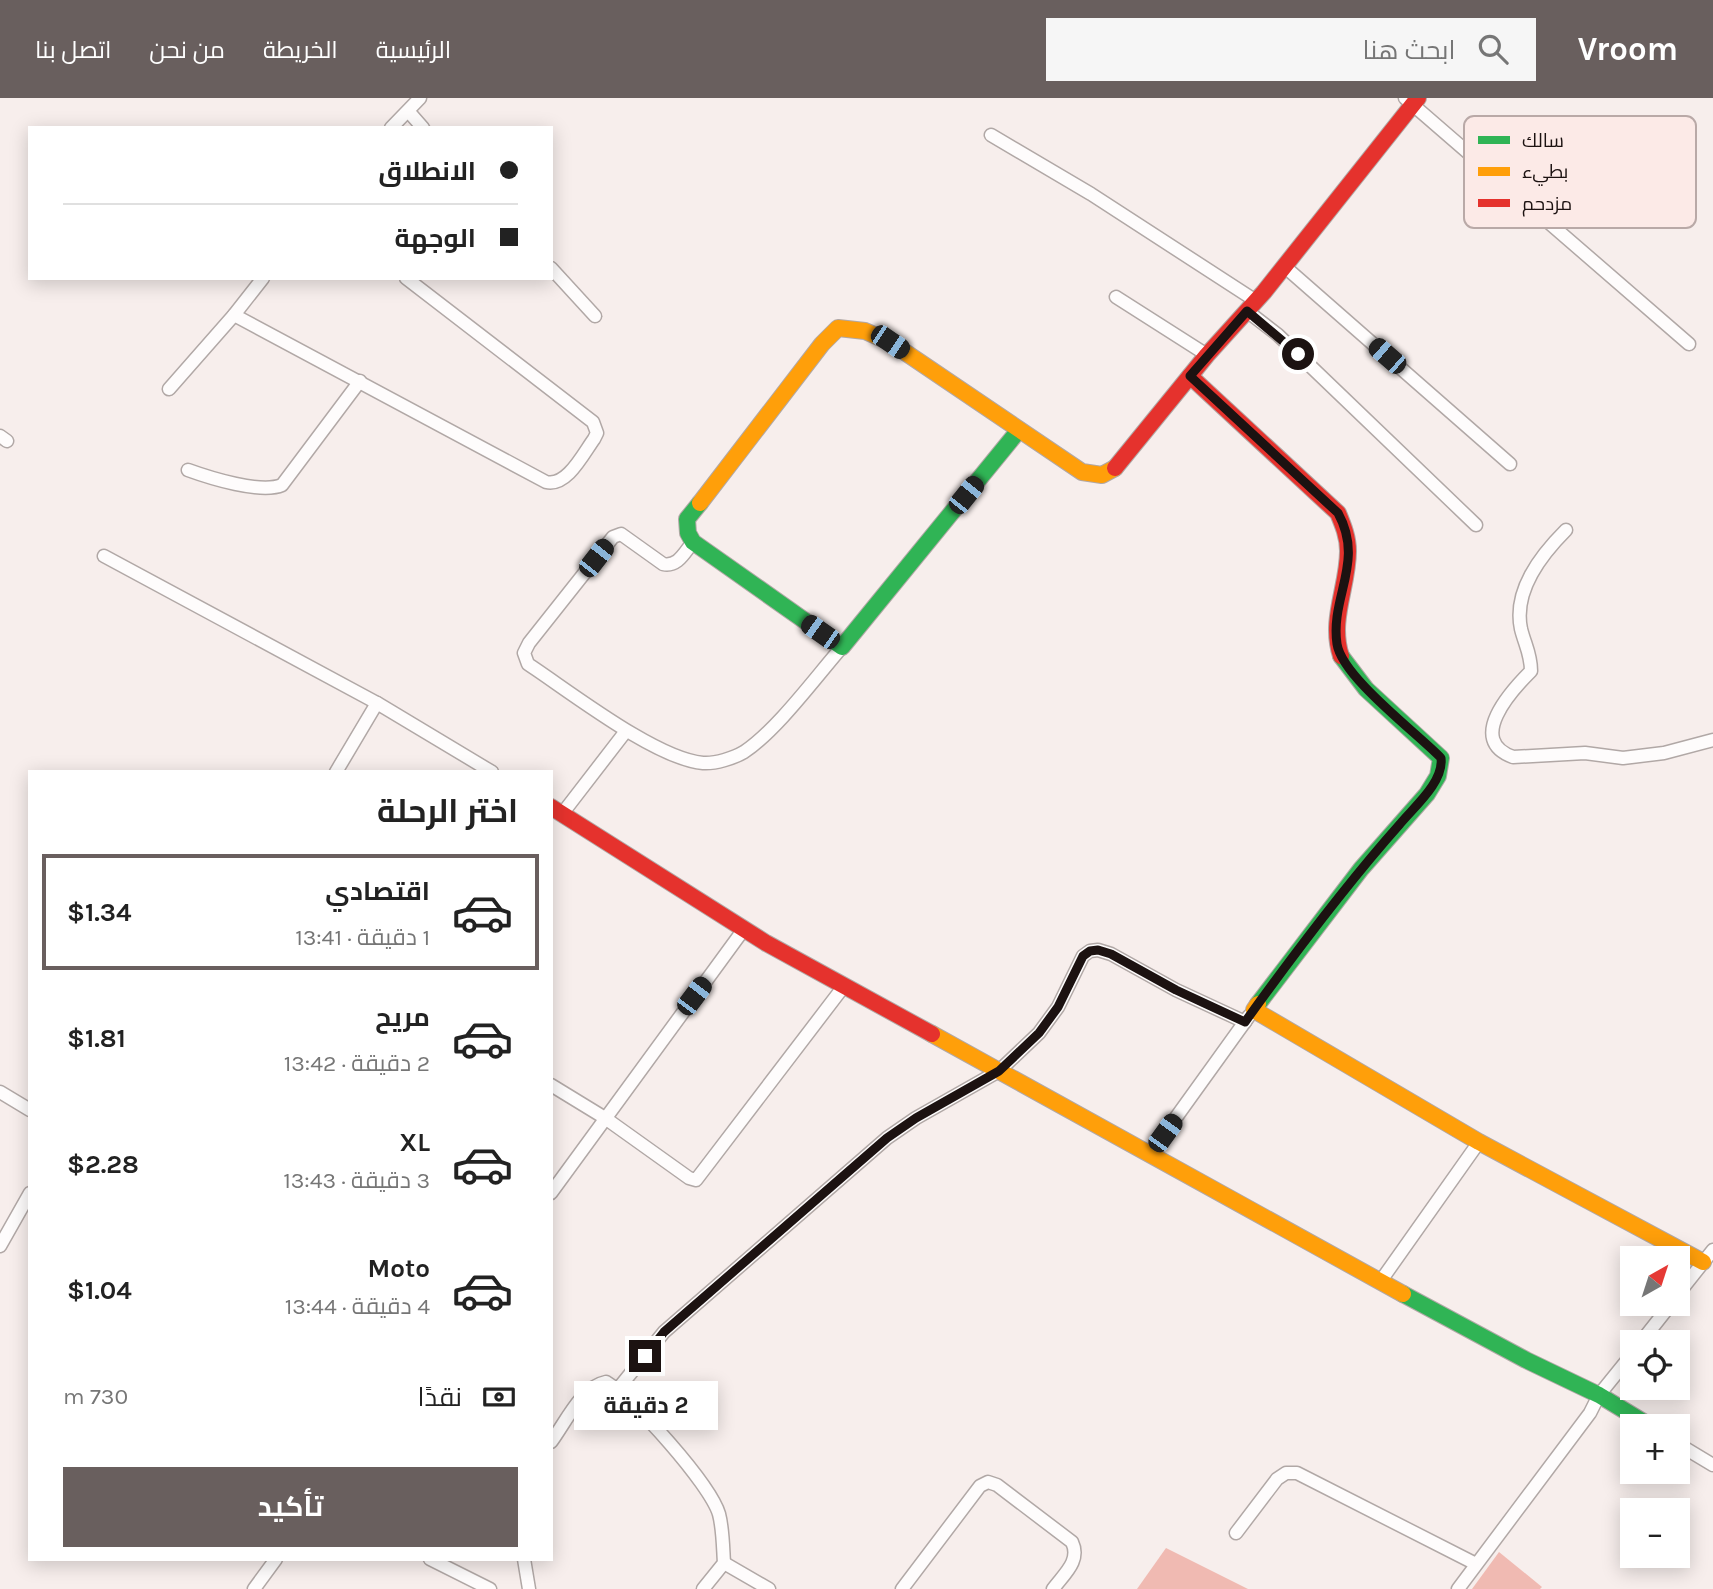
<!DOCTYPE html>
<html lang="ar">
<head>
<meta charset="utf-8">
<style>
  :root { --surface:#fff; --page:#f6f6f6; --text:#222; --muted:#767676; --line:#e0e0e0; --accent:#695f5e }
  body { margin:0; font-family:Karla,Cairo,sans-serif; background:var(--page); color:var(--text); direction:rtl; height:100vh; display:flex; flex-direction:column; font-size:26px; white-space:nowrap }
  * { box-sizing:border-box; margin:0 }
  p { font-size:23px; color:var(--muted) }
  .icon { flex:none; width:38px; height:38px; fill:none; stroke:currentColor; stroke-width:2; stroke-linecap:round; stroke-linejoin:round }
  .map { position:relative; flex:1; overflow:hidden; direction:ltr }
  .drawer { position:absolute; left:28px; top:672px; width:525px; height:791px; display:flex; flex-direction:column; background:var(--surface); border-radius:0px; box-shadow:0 4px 18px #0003; direction:rtl }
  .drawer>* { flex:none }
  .top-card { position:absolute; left:28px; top:28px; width:525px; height:154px; border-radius:0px; box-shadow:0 4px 18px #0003; direction:rtl; display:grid; align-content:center; height:154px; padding:0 35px; background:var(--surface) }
  .needle { width:46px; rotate:39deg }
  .controls { position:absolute; left:1620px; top:1148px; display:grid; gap:14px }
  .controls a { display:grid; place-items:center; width:70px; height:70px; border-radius:0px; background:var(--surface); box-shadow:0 4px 18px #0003; font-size:35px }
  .end { position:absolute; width:32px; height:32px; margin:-16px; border:9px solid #1c1211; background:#fff; box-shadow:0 0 0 4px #fff }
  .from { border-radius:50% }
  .bubble { position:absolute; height:49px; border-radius:0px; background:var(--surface); box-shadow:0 4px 18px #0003; font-size:23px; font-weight:700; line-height:49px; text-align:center; direction:rtl }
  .car { position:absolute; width:21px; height:42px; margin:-21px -10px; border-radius:9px; box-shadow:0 0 5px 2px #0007; background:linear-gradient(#222 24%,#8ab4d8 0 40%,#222 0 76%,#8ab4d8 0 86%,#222 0) }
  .top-card b { display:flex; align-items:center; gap:24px; height:66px; font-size:26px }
  .top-card b+b { border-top:2px solid var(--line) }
  .top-card i { width:18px; height:18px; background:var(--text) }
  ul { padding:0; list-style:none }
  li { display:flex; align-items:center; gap:21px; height:116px; margin:0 14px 10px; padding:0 21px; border:4px solid transparent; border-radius:0px }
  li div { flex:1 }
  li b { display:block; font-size:26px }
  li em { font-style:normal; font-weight:700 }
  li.on { border-color:var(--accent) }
  li>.icon { width:63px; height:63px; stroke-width:1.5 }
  h2 { padding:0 35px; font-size:32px; line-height:84px }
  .pay { display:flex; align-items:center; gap:18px; height:77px; padding:0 35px; font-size:26px }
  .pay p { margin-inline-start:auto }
  .button { display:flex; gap:14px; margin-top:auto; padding:14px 35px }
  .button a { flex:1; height:80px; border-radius:0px; background:var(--accent); color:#fff; font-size:28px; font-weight:700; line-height:80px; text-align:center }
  header { display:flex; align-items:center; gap:42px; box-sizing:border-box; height:98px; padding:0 35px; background:var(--accent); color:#fff }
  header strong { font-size:33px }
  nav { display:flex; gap:38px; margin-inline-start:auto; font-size:24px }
  .search { width:490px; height:63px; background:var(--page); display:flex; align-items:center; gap:18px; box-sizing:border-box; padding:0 24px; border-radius:0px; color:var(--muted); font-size:26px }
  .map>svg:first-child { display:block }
  .forest { fill:#f0bab2 }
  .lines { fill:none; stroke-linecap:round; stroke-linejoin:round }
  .street-casing { stroke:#b1a8a6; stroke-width:15 }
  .fast-casing { stroke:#b1a8a6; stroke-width:18 }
  .slow-casing { stroke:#b1a8a6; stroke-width:18 }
  .jam-casing { stroke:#b1a8a6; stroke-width:18 }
  .street { stroke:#fefcfc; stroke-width:12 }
  .fast { stroke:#30b455; stroke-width:16 }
  .slow { stroke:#ff9f0a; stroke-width:16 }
  .jam { stroke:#e5322d; stroke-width:16 }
  .route { stroke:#1c1211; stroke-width:9 }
  .key { fill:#fceae7; stroke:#b9a9a7; stroke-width:2 }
  .key-label { font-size:19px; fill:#1c1211 }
</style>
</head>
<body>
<header>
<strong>Vroom</strong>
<div class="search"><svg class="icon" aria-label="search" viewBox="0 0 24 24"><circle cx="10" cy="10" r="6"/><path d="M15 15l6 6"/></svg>ابحث هنا</div>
<nav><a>الرئيسية</a><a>الخريطة</a><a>من نحن</a><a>اتصل بنا</a></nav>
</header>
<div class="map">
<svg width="1713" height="1491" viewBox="0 0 1713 1491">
  <rect width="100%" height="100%" fill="#f7eeec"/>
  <g class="forest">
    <path d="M 1166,1450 L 1248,1491 L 1137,1491 Z"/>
    <path d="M 1499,1454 L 1542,1489 L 1540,1491 L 1472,1491 Z"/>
  </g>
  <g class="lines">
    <g class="street-casing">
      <g id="street">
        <path d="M 1405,0 L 1689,246"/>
        <path d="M 409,14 L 423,30"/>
        <path d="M 391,30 L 420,0"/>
        <path d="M 991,37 L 1091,96 L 1256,203"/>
        <path d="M 1284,168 L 1510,366"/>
        <path d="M 551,170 L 595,218"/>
        <path d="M 1116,199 L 1207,257"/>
        <path d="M 1247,213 L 1278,237 L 1476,427"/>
        <path d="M 234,217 L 546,384 C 567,389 583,356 594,341 L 597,335 L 593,324 L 406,180"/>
        <path d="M 169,291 L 234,217 L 263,180"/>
        <path d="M 0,338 L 7,343"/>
        <path d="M 188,372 C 210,380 261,396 282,387 L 360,283"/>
        <path d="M 1566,432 C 1540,458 1513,493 1521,531 C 1525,547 1531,556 1531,573 C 1511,593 1466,642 1513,659 L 1585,655 L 1623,660 L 1664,655 L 1713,642"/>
        <path d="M 693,444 C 684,455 678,469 663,466 L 621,436 L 613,439 L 529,545 L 524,555 L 528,566 C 569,593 656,661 703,665 C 715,666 734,660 744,654 C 777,632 815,580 842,549"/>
        <path d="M 104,458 L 377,605"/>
        <path d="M 336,674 L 377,605 L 492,674"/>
        <path d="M 562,716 L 626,633"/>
        <path d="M 551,987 L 605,1020 L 689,1080 L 696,1082 L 844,888"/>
        <path d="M 0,994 L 30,1012"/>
        <path d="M 1149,1057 L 1249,918"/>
        <path d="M 551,1095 L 744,831"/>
        <path d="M 0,1148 L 30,1095"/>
        <path d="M 1380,1184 L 1479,1044"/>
        <path d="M 1678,1196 L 1713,1152"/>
        <path d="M 1641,1244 L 1671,1206"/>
        <path d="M 618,1291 L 664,1234 L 887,1040 L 916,1020 L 999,973 L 1039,935 L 1058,909 L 1083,858 L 1090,853 L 1098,852 L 1111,856 L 1176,892 L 1245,924"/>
        <path d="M 551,1344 C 566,1324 581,1289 606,1284 C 633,1300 710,1386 719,1416 C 723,1431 723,1450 724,1465 L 703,1491"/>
        <path d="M 1678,1346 L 1713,1367"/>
        <path d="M 1236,1435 L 1277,1381 L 1286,1375 L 1297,1375 L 1476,1466"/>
        <path d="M 430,1461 L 490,1491"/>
        <path d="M 524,1461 L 529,1491"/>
        <path d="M 724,1465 L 769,1491"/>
        <path d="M 254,1491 L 276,1461"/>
        <path d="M 902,1491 L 980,1388 L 988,1384 L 997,1387 L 1072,1444 C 1081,1463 1064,1476 1053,1491"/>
        <path d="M 1458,1491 L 1590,1315 L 1599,1297 L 1633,1255"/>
      </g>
    </g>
    <g class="fast-casing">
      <g id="fast">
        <path d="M 700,405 L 687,421 L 688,435 L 693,444 L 842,549 L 1019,332"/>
        <path d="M 1258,906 L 1361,771 L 1427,696 L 1438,678 L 1441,660 L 1366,591 L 1341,558"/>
        <path d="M 1403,1196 L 1526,1262 L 1599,1297 L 1650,1328"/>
      </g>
    </g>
    <g class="slow-casing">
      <g id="slow">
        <path d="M 700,405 L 822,246 L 838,230 L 865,233 L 890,244 L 1082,374 L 1102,377 L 1115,370"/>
        <path d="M 1258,906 L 1254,912 L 1479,1044 L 1703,1164"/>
        <path d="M 932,936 L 1403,1196"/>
      </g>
    </g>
    <g class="jam-casing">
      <g id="jam">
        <path d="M 1190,278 L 1338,415 C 1343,427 1348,439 1348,453 C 1348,489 1329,522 1341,558"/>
        <path d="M 1115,370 L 1207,257 L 1264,194 L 1418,0"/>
        <path d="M 551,709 L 766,845 L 932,936"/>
      </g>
    </g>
    <use href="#street" class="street"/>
    <use href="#fast" class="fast"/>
    <use href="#slow" class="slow"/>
    <use href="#jam" class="jam"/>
  </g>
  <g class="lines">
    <path class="route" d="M 645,1258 L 664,1234 L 887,1040 L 916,1020 L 999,973 L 1039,935 L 1058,909 L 1083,858 L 1090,853 L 1098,852 L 1111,856 L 1176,892 L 1245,924 C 1294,856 1344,789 1400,726 C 1414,709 1444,684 1441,660 C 1417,635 1342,579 1337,546 C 1330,499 1365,464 1338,415 L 1190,278 L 1247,213 L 1298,256"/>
  </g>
  <rect x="1464" y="18" width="232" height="112" rx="10" class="key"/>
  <rect x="1478" y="38" width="32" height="8" fill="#30b455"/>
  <rect x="1478" y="69" width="32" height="9" fill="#ff9f0a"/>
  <rect x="1478" y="101" width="32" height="8" fill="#e5322d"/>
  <g class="key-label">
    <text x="1522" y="49">سالك</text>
    <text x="1522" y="80">بطيء</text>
    <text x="1522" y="112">مزدحم</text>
  </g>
</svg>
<div class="controls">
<a><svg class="needle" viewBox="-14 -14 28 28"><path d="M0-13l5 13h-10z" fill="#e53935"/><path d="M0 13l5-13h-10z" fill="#767676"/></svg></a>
<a><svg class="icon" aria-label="locate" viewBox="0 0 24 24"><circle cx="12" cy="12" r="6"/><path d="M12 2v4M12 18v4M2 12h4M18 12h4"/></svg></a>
<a>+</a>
<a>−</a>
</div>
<i class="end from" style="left:1298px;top:256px"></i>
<i class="end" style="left:645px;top:1258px"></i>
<div class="bubble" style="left:574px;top:1283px;width:144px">2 دقيقة</div>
<i class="car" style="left:890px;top:244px;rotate:124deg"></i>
<i class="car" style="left:1387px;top:258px;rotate:311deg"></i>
<i class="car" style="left:966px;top:397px;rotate:39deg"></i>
<i class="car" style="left:596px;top:460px;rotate:38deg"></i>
<i class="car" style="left:820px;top:534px;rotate:305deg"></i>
<i class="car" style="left:694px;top:898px;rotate:37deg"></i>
<i class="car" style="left:1165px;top:1035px;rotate:36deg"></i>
<div class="top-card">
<b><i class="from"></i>الانطلاق</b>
<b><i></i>الوجهة</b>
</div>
<section class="drawer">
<h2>اختر الرحلة</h2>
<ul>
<li class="on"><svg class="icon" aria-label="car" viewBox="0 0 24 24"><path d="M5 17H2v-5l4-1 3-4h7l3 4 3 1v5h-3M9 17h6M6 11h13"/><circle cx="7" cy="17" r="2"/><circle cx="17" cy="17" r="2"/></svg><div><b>اقتصادي</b><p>1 دقيقة · 13:41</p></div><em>$1.34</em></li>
<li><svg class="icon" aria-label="car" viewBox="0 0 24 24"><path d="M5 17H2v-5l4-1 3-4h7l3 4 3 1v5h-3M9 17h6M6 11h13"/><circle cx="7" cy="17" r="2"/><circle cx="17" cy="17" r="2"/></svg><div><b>مريح</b><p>2 دقيقة · 13:42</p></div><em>$1.81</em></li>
<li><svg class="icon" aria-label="car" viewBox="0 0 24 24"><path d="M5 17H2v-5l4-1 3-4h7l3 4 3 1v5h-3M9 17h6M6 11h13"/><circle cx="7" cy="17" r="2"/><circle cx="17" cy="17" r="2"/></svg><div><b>XL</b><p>3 دقيقة · 13:43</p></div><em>$2.28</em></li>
<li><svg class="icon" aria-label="car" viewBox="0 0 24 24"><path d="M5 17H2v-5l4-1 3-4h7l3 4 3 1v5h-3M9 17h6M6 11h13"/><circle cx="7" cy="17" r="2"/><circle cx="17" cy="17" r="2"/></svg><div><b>Moto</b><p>4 دقيقة · 13:44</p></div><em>$1.04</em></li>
</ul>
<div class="pay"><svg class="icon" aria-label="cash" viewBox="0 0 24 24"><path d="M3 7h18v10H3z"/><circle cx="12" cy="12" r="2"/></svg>نقدًا<p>730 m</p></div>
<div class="button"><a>تأكيد</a></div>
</section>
</div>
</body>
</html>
